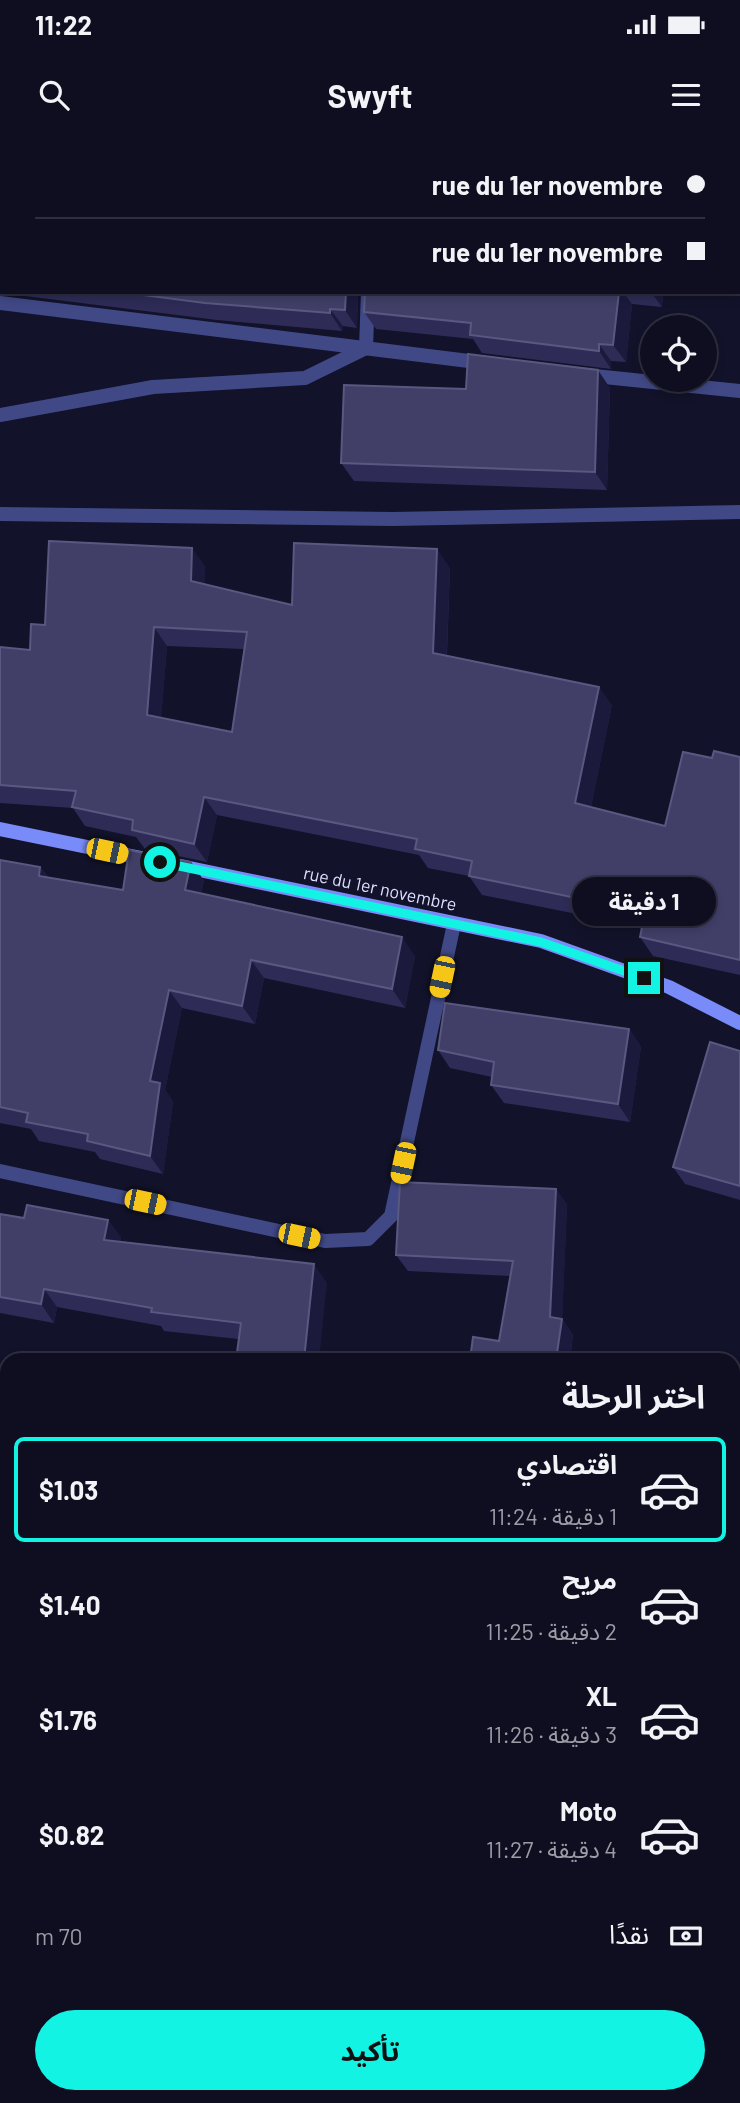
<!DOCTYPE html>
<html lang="ar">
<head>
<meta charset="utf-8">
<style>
  :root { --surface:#0e0e20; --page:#1c1c2d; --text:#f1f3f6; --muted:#9b9ca5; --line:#2e2e3e; --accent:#13f3e3 }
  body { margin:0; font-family:Barlow,"Noto Sans Arabic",sans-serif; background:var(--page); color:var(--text); direction:rtl; height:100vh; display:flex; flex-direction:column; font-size:26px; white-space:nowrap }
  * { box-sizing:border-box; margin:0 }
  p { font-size:23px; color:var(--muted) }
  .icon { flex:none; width:38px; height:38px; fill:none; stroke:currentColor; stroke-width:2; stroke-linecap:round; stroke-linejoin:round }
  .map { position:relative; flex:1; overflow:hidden; direction:ltr }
  .details { position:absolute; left:0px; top:1213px; width:740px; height:751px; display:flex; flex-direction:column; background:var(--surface); border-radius:21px 21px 0 0; box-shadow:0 4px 10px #0003,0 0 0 2px var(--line); direction:rtl }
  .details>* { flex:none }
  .banner { position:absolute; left:0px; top:0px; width:740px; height:154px; box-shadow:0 4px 10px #0003,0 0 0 2px var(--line); direction:rtl; display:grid; align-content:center; height:154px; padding:0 35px; background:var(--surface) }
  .buttons { position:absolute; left:640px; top:175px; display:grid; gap:14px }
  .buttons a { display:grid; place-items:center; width:77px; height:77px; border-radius:50%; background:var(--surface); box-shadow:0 4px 10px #0003,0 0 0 2px var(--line); font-size:35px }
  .end { position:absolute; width:32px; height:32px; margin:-16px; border:9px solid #13f3e3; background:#111; box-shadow:0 0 0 4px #111 }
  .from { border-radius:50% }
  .bubble { position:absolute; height:49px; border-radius:24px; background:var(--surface); box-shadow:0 4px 10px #0003,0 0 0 2px var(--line); font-size:23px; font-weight:700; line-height:49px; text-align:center; direction:rtl }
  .car { position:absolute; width:21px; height:42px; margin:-21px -10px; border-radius:9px; box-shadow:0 0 5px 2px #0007; background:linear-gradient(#f5c518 24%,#345 0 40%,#f5c518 0 76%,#345 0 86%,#f5c518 0) }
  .banner b { display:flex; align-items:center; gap:24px; height:66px; font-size:26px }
  .banner b+b { border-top:2px solid var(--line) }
  .banner i { width:18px; height:18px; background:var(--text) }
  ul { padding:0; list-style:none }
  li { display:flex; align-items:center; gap:21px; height:105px; margin:0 14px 10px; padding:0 21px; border:4px solid transparent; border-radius:10px }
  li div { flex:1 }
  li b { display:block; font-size:26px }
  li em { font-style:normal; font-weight:700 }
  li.selected { border-color:var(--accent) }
  li>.icon { width:63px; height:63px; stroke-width:1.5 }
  h2 { padding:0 35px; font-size:32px; line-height:84px }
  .pay { display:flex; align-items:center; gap:18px; height:77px; padding:0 35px; font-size:26px }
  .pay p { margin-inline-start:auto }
  .button { display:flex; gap:14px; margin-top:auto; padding:14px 35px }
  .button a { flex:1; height:80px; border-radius:42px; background:var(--accent); color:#111; font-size:28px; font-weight:700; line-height:80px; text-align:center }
  .status { display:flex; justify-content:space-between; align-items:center; height:49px; padding:0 35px; background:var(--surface); direction:ltr }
  .status svg { height:19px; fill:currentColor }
  header { display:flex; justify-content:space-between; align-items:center; height:91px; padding:0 35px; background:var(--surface); font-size:32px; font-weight:700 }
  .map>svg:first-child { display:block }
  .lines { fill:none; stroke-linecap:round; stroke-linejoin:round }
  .minor { stroke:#404986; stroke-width:14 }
  .secondary { stroke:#798bf8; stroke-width:14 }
  .wall { fill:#2e2c57; fill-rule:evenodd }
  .shaded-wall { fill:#1b1a3d }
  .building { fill:#413f68; stroke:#595880; stroke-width:2; fill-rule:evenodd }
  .route { stroke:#13f3e3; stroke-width:9 }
  .labels { text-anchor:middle; stroke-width:7; stroke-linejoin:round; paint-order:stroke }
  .street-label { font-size:18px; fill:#dddefd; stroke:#12122a }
</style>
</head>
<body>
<div class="status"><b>11:22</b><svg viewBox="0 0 49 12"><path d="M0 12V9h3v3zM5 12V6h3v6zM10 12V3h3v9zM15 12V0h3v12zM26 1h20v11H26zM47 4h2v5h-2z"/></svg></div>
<header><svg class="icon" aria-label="menu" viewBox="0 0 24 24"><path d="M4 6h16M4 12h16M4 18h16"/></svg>Swyft<svg class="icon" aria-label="search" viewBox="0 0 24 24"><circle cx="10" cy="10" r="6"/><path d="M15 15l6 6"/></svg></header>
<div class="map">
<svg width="740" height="1963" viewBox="0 0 740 1963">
  <rect width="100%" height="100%" fill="#12122a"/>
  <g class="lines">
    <g class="minor">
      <path d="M 375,2 L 375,0"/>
      <path d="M 0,163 L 485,223"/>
      <path d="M 585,235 L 740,251"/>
      <path d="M 0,275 L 153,247 L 305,238 L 366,208 L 368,152"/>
      <path d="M 0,374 L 393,379 L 740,372"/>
      <path d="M 0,1031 L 325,1101 L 368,1099 L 391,1076 L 454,784"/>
      <path d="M 0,1443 L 7,1444"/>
      <path d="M 733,1836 L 740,1836"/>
      <path d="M 0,1893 L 7,1895"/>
    </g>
    <g class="secondary">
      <path d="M 0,689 L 146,719"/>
      <path d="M 180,726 L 541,801 L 669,847 L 740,883"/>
    </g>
  </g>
  <g class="wall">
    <path d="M 0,0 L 358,0 L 358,2 L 2,2 L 2,152 L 358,152 L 357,188 L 343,186 L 342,191 L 217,180 L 1,153 L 0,154 Z"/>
    <path d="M 504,0 L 740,0 L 740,134 L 738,134 L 738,2 L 503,2 Z"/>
    <path d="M 365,152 L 663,152 L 662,167 L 632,164 L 626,222 L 611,221 L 611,229 L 482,213 L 473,199 L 376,189 L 364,172 Z"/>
    <path d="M 610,248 L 607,350 L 354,341 L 341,323 L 466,249 Z"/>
    <path d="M 205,426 L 204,444 L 292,465 L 450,428 L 447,515 L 612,565 L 591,667 L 665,686 L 712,618 L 740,617 L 740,835 L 653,816 L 640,797 L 642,787 L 482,755 L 469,736 L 428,728 L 419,715 L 217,675 L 207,722 L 145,709 L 136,697 L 85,686 L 73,668 L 0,663 L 0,507 L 30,510 L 45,485 ZM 167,506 L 244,509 L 232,592 L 161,578 Z"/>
    <path d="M 0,720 L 40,727 L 48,737 L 123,750 L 191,722 L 204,741 L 201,754 L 415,816 L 405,868 L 264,838 L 255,884 L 182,868 L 165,950 L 173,962 L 163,1034 L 100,1019 L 95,1012 L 39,1001 L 31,989 L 0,983 Z"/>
    <path d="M 629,889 L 641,907 L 630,982 L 504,963 L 491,945 L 492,937 L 450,928 L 438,910 Z"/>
    <path d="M 740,911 L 740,1060 L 685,1044 L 673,1027 Z"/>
    <path d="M 556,1049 L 567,1065 L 562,1179 L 573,1195 L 570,1220 L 470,1220 L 499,1201 L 510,1136 L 408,1131 L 396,1115 Z"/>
    <path d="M 0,1074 L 24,1078 L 108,1080 L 121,1098 L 120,1102 L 327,1143 L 238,1199 L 164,1191 L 161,1186 L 57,1167 L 54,1183 L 0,1173 Z"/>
    <path d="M 7,1310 L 7,1409 L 5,1409 L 0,1401 L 0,1348 Z"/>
    <path d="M 0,1478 L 7,1480 L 7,1768 L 0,1767 Z"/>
    <path d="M 733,1670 L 740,1671 L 740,1751 L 733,1750 Z"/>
  </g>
  <g class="shaded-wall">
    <rect x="345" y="0" width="13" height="2"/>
    <path d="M 346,152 L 358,152 L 357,188 L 345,170 Z"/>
    <path d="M 619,152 L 623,152 L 632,164 L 626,222 L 613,205 Z"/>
    <path d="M 651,152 L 663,152 L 662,167 Z"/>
    <path d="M 330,169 L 343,186 L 342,191 L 330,173 Z"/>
    <path d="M 599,204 L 611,221 L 611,229 L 599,211 Z"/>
    <path d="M 598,230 L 610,248 L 607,350 L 595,332 Z"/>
    <path d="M 192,408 L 205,426 L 204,460 L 191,441 Z"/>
    <path d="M 437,409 L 450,428 L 446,531 L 433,513 Z"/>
    <path d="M 154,487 L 167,506 L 160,593 L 147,575 Z"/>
    <path d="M 599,547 L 612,565 L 588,682 L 575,663 Z"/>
    <path d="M 204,657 L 217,675 L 207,722 L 194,704 Z"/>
    <path d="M 191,722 L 204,741 L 198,769 L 185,750 Z"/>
    <path d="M 40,727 L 53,745 L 39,736 Z"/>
    <path d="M 402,797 L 415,816 L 405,868 L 392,849 Z"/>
    <path d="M 251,820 L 264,838 L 255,884 L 242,866 Z"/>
    <path d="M 169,850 L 182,868 L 165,950 L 173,962 L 163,1034 L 150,1016 L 150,941 Z"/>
    <path d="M 629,889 L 641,907 L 630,982 L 618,964 Z"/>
    <path d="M 556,1049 L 567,1065 L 562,1183 L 562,1179 L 573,1195 L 570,1220 L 556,1220 L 550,1177 Z"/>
    <path d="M 108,1080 L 121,1098 L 117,1119 L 104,1100 Z"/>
    <path d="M 314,1124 L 327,1143 L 319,1220 L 304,1220 Z"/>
    <path d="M 44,1149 L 57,1167 L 54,1183 L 41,1164 Z"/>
    <path d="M 0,1922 L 5,1929 L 0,1948 Z"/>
    <path d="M 445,1956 L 460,1956 L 459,1963 L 444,1963 Z"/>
  </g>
  <g class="building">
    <path d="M 0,0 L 345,0 L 345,2 L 2,2 L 2,138 L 0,137 Z"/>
    <path d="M 504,0 L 717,0 L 717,2 L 503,2 Z"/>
    <path d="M 736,0 L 740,0 L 740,118 L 738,118 L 738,2 Z"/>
    <path d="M 120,152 L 346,152 L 345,170 L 330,169 L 330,173 L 205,163 Z"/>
    <path d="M 365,152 L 619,152 L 613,205 L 599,204 L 599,211 L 470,195 L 471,183 L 364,172 Z"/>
    <path d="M 468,214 L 598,230 L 595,332 L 341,323 L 344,245 L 466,249 Z"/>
    <path d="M 49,401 L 192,408 L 191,441 L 292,465 L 294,403 L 437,409 L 433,513 L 599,547 L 575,663 L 665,686 L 683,612 L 712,618 L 714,611 L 740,617 L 740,820 L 640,797 L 645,772 L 469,736 L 472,721 L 415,709 L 417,699 L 204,657 L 194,704 L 132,690 L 133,680 L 72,667 L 76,651 L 0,645 L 0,507 L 30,510 L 31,484 L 45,485 ZM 154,487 L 247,492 L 232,592 L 147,575 Z"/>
    <path d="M 129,710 L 191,722 L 185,750 L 402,797 L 392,849 L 251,820 L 242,866 L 169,850 L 150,941 L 160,943 L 150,1016 L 87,1001 L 88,994 L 26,982 L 28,973 L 0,967 L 0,720 L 40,727 L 39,736 L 123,750 Z"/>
    <path d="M 445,863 L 629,889 L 618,964 L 491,945 L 494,922 L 438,910 Z"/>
    <path d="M 710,902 L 740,911 L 740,1046 L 673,1027 Z"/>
    <path d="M 400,1042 L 556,1049 L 550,1177 L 562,1179 L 556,1220 L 470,1220 L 473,1197 L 499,1201 L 513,1121 L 396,1115 Z"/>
    <path d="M 27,1065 L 108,1080 L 104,1100 L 314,1124 L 304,1220 L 236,1220 L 241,1183 L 151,1172 L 152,1168 L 44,1149 L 41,1164 L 0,1157 L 0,1074 L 24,1078 Z"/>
    <path d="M 7,1310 L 7,1393 L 0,1391 L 0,1348 Z"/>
    <path d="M 0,1478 L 7,1480 L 7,1752 L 0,1751 Z"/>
    <path d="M 733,1670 L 740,1671 L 740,1740 L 733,1739 Z"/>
    <path d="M 0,1945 L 7,1948 L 7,1956 L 36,1956 L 57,1963 L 0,1963 Z"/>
    <path d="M 733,1955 L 740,1957 L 740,1963 L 669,1963 L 671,1956 L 733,1956 Z"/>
    <path d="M 125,1956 L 165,1956 L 194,1963 L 124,1963 Z"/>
    <path d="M 222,1956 L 445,1956 L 444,1963 L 221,1963 Z"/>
  </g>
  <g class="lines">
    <path class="route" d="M 160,722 L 541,802 L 644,838"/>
  </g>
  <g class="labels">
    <g class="street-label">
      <text transform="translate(380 749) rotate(12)" y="6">rue du 1er novembre</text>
    </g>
  </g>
</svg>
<div class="buttons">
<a><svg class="icon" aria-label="locate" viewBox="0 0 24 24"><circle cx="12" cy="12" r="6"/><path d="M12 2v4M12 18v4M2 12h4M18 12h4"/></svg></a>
</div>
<i class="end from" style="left:160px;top:722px"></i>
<i class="end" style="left:644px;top:838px"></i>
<div class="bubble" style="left:572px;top:737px;width:144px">1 دقيقة</div>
<i class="car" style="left:107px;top:711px;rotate:102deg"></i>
<i class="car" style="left:442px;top:837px;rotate:192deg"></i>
<i class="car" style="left:403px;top:1023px;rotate:192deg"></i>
<i class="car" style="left:145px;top:1062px;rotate:102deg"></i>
<i class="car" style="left:299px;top:1096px;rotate:102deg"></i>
<div class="banner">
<b><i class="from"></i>rue du 1er novembre</b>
<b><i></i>rue du 1er novembre</b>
</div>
<section class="details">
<h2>اختر الرحلة</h2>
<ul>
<li class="selected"><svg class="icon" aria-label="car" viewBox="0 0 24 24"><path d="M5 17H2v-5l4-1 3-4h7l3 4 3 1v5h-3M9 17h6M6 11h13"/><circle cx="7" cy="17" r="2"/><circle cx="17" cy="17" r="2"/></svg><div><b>اقتصادي</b><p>1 دقيقة · 11:24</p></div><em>$1.03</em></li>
<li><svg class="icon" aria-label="car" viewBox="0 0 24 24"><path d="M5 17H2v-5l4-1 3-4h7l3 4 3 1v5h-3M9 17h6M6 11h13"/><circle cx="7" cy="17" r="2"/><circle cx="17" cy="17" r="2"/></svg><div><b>مريح</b><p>2 دقيقة · 11:25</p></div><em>$1.40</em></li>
<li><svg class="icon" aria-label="car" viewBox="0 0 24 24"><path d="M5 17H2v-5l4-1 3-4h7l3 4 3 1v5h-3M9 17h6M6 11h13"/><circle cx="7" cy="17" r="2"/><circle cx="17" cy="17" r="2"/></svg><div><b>XL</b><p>3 دقيقة · 11:26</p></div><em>$1.76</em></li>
<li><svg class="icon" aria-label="car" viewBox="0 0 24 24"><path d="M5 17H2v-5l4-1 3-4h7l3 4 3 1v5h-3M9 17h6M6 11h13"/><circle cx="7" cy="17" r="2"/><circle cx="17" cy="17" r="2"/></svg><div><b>Moto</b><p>4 دقيقة · 11:27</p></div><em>$0.82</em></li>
</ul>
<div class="pay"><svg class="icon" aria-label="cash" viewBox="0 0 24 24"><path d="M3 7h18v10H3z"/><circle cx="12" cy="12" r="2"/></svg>نقدًا<p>70 m</p></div>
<div class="button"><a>تأكيد</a></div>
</section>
</div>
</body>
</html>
